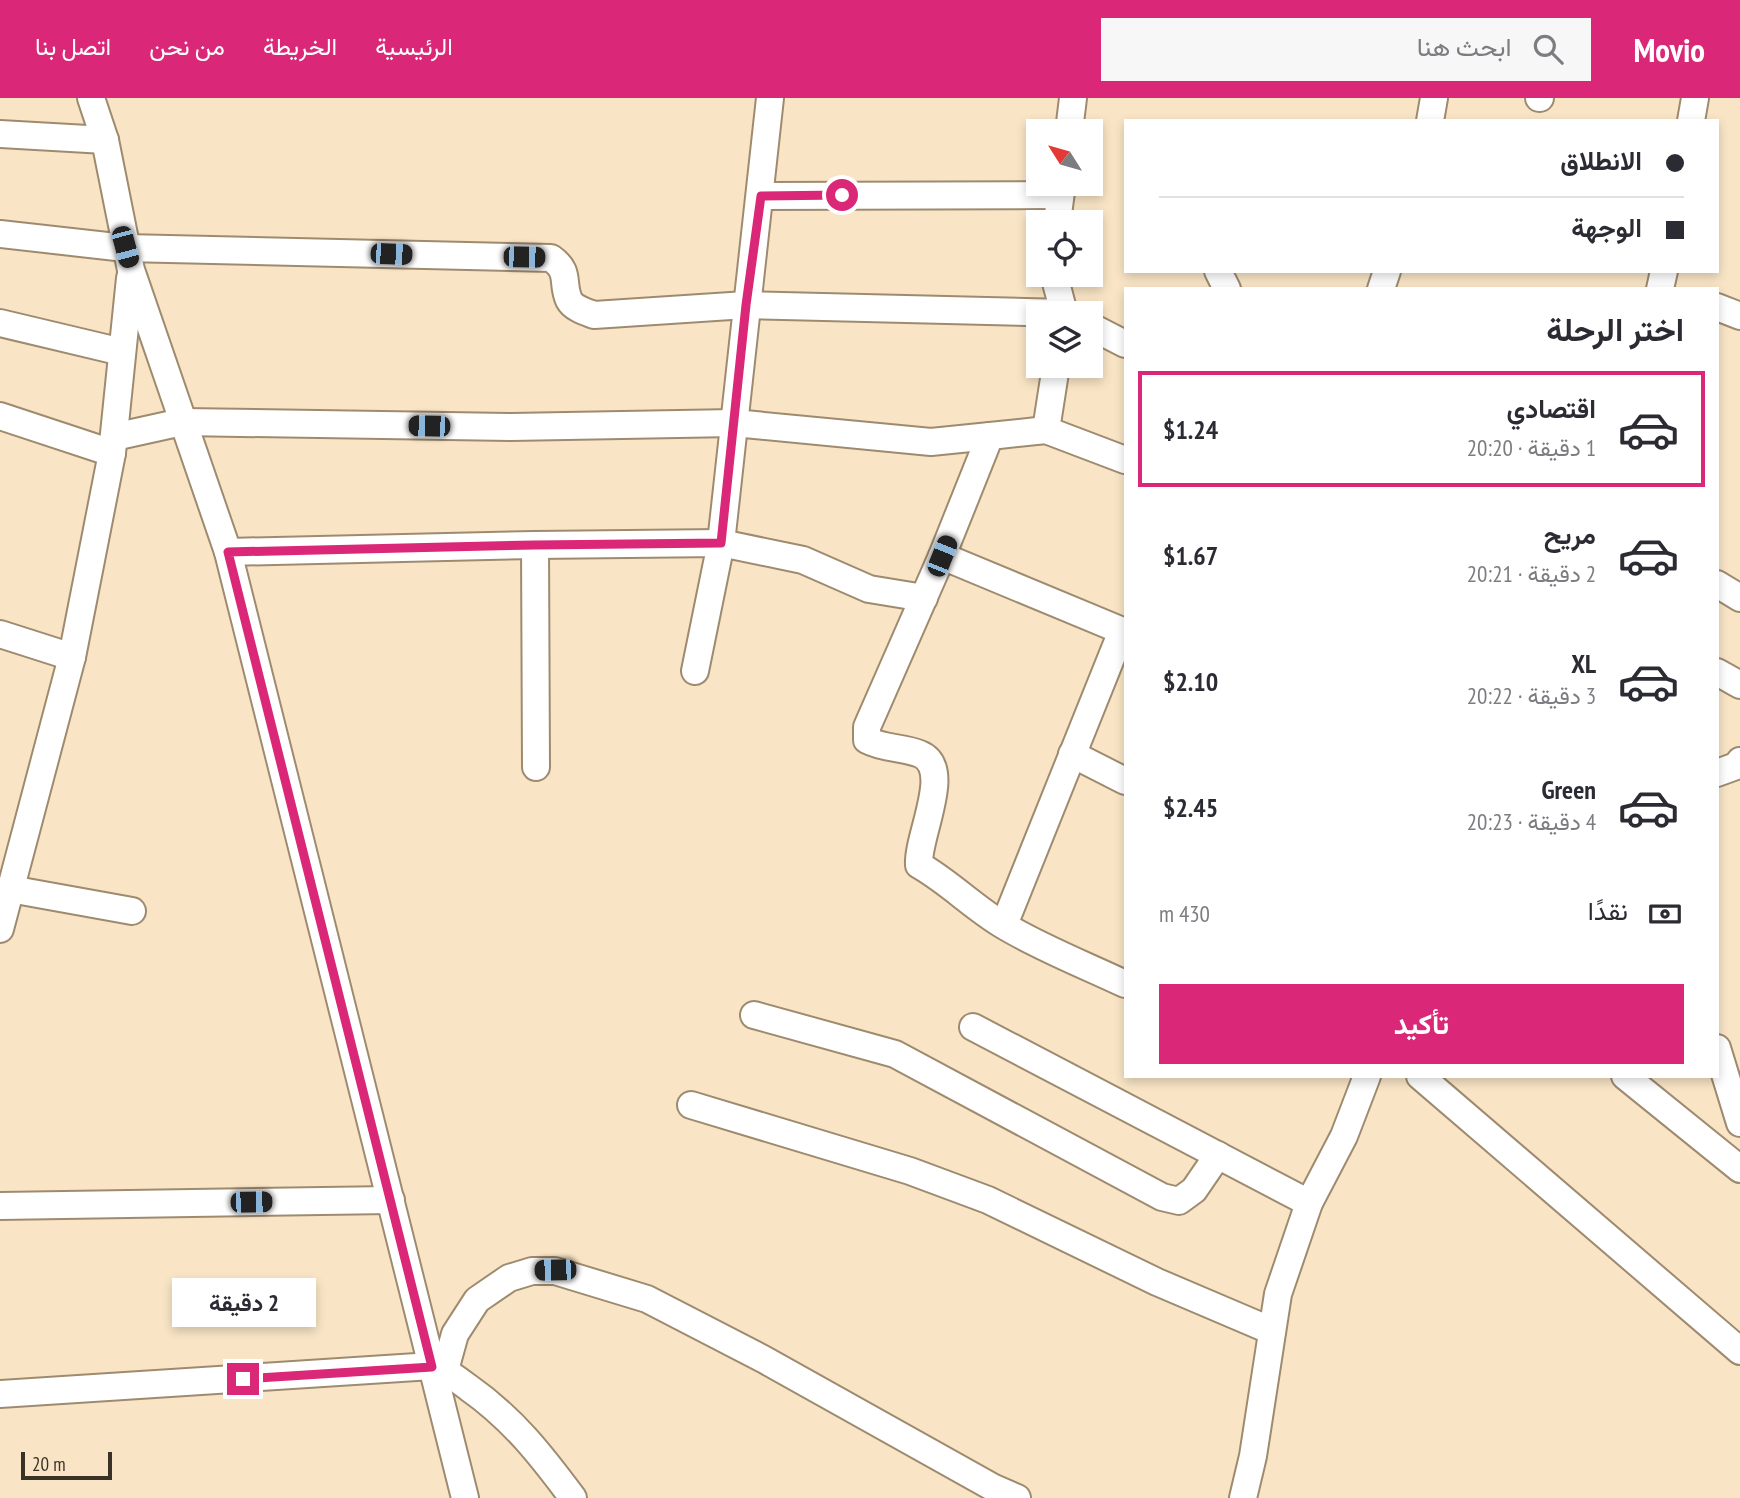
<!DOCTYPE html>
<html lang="ar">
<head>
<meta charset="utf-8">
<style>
  :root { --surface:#fff; --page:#f7f7f7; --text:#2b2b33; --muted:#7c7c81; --line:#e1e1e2; --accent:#db2777 }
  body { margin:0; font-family:"PT Sans Narrow",Vazirmatn,sans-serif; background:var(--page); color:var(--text); direction:rtl; height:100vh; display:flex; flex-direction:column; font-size:26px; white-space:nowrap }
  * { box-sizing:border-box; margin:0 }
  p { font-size:23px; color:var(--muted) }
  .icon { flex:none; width:38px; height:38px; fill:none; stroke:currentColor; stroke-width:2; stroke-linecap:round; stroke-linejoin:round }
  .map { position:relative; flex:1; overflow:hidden; direction:ltr }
  .panel { position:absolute; left:1124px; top:189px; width:595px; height:791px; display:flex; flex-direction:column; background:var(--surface); border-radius:0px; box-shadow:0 4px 10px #0003; direction:rtl }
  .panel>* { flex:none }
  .top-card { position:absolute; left:1124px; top:21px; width:595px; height:154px; border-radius:0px; box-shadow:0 4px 10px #0003; direction:rtl; display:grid; align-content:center; height:154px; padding:0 35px; background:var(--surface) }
  .needle { width:46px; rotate:307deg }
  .tools { position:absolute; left:1026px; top:21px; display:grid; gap:14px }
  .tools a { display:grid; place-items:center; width:77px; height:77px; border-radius:0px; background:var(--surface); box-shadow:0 4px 10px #0003; font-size:35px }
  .scale { position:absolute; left:21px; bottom:18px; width:91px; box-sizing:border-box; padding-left:7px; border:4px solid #3a3226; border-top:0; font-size:19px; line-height:24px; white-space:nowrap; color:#3a3226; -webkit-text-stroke:5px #f9e5c6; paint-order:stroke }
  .end { position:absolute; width:32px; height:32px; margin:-16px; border:9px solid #db2777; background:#fff; box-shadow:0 0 0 4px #fff }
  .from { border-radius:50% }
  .bubble { position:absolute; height:49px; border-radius:0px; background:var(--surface); box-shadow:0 4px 10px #0003; font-size:23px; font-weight:700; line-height:49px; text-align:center; direction:rtl }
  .car { position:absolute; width:21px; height:42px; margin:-21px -10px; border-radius:9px; box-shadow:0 0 5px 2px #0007; background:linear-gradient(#222 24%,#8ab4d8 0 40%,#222 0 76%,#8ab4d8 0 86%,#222 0) }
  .top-card b { display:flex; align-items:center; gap:24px; height:66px; font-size:26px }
  .top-card b+b { border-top:2px solid var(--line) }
  .top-card i { width:18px; height:18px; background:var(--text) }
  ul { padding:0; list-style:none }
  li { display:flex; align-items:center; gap:21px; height:116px; margin:0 14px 10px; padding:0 21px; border:4px solid transparent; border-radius:0px }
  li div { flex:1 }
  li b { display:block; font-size:26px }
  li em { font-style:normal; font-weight:700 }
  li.active { border-color:var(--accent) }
  li>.icon { width:63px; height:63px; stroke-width:1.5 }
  h2 { padding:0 35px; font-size:32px; line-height:84px }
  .pay { display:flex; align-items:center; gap:18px; height:77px; padding:0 35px; font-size:26px }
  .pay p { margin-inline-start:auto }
  .button { display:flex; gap:14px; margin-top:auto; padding:14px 35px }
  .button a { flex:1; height:80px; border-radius:0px; background:var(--accent); color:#fff; font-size:28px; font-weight:700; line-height:80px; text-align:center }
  header { display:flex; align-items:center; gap:42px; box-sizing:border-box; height:98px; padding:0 35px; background:var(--accent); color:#fff }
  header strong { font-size:33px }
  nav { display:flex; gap:38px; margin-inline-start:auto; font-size:24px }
  .search { width:490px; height:63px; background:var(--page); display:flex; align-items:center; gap:18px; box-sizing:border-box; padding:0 24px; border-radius:0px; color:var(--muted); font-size:26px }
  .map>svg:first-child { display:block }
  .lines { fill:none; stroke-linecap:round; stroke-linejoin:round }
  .minor-casing { stroke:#9e8b6f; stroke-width:30 }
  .minor { stroke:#fff; stroke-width:26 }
  .route { stroke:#db2777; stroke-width:9 }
</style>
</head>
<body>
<header>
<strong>Movio</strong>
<div class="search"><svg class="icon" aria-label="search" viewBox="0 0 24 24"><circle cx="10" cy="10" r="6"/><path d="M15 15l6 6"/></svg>ابحث هنا</div>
<nav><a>الرئيسية</a><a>الخريطة</a><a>من نحن</a><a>اتصل بنا</a></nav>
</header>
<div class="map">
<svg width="1740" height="1400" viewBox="0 0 1740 1400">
  <rect width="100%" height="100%" fill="#f9e5c6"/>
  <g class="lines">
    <g class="minor-casing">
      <g id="minor">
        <path d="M 91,0 L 105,42 L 131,172 L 228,454 L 465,1400"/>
        <path d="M 1539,0 L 1540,0"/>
        <path d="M 1430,23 L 1434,0"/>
        <path d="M 1691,23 L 1695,0"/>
        <path d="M 1069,33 L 1073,0"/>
        <path d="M 0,36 L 105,42"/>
        <path d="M 761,98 L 1060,97"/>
        <path d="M 1057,124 L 1062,86"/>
        <path d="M 0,136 L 125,150 L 551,160 C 571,174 561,184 569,202 C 573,210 586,214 594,217 L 746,207 L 1065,215"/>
        <path d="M 1218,173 L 1227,191"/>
        <path d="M 1054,177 L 1064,215"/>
        <path d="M 1381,191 L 1387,173"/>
        <path d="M 1660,191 L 1664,173"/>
        <path d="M 1717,209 L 1740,218"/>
        <path d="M 0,225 L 122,254"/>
        <path d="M 1090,228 L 1125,246"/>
        <path d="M 0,318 L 112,355"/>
        <path d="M 1046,332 L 1056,268"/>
        <path d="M 114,339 L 182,324 L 511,329 L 734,325 L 931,344 L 990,338"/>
        <path d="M 1125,362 L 1046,332 L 990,338 L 942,458 L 867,629 L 867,642 C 884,651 903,649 920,656 C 954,670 917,738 919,767 C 949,784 973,809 1003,827 C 1041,850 1085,867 1125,886"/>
        <path d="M 535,447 L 536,669"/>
        <path d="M 228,454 L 535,447 L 721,445 L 803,462 L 869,491 L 924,500"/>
        <path d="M 942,458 L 1125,534"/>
        <path d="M 1717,486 L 1740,500"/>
        <path d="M 0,536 L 72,559"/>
        <path d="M 695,573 L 721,445 L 770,0"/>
        <path d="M 1717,574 L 1740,587"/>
        <path d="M 1072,656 L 1125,683"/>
        <path d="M 1717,675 L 1736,668 L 1740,663"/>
        <path d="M 10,791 L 132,813"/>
        <path d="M 1004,827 L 1122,533"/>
        <path d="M 0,831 L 72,559 L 112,355 L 130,180"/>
        <path d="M 754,917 L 895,956 L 1162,1099 L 1179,1103 L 1194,1092 L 1218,1057"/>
        <path d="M 973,929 L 1309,1105"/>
        <path d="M 1717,950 L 1740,1025"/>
        <path d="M 1420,978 L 1740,1253"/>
        <path d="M 1625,978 L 1740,1071"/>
        <path d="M 691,1007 L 910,1073 L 988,1102 L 1157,1184 L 1272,1233"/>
        <path d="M 0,1108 L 391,1102"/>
        <path d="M 445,1272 L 455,1236 L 477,1202 L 509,1180 L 532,1173 L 555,1173 L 647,1201 L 765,1262 L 994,1390 L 1017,1400"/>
        <path d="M 0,1296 L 432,1268 C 447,1273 457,1281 469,1290 C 513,1321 541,1357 573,1400"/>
        <path d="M 1243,1400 L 1253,1358 L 1278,1196 L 1309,1105 L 1344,1038 L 1367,978"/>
      </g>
    </g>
    <use href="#minor" class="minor"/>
  </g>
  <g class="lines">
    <path class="route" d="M 243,1281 L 432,1269 L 228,454 L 535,447 L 721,445 L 746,207 L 761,98 L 842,97"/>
  </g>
</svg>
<div class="tools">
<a><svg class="needle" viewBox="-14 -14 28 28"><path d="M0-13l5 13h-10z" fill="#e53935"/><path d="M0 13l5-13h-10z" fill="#7c7c81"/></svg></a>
<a><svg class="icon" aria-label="locate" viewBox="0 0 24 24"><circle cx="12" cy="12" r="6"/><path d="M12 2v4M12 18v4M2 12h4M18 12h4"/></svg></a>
<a><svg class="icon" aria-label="layers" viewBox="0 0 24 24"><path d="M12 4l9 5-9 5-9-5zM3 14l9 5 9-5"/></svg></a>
</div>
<div class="scale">20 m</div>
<i class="end from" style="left:842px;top:97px"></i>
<i class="end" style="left:243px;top:1281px"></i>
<div class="bubble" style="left:172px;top:1180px;width:144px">2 دقيقة</div>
<i class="car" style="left:125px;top:149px;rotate:165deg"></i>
<i class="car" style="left:391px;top:156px;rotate:92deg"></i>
<i class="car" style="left:524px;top:159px;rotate:91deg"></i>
<i class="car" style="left:429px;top:328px;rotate:271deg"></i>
<i class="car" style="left:942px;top:458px;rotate:22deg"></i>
<i class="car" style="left:251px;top:1104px;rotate:89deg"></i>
<i class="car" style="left:555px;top:1172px;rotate:269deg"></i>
<div class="top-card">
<b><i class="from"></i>الانطلاق</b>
<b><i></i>الوجهة</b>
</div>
<section class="panel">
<h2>اختر الرحلة</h2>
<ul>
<li class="active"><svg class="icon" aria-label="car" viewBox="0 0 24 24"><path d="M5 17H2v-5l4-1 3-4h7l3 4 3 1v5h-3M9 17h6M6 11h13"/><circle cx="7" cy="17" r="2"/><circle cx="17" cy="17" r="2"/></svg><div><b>اقتصادي</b><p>1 دقيقة · 20:20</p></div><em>$1.24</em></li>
<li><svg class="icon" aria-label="car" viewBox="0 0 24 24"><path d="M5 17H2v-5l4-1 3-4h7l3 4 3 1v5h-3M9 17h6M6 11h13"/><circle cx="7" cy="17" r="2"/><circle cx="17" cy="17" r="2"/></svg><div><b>مريح</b><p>2 دقيقة · 20:21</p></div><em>$1.67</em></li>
<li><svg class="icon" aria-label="car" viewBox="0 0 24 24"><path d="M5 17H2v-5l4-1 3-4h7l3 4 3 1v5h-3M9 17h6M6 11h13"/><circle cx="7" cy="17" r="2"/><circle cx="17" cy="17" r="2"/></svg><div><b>XL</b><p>3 دقيقة · 20:22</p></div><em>$2.10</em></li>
<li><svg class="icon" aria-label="car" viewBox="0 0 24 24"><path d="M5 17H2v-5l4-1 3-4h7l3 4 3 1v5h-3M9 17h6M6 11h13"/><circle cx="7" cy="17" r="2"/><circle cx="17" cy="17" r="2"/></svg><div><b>Green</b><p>4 دقيقة · 20:23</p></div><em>$2.45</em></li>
</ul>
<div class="pay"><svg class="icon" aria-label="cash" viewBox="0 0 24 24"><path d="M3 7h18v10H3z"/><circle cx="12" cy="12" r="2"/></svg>نقدًا<p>430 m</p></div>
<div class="button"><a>تأكيد</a></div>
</section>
</div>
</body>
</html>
